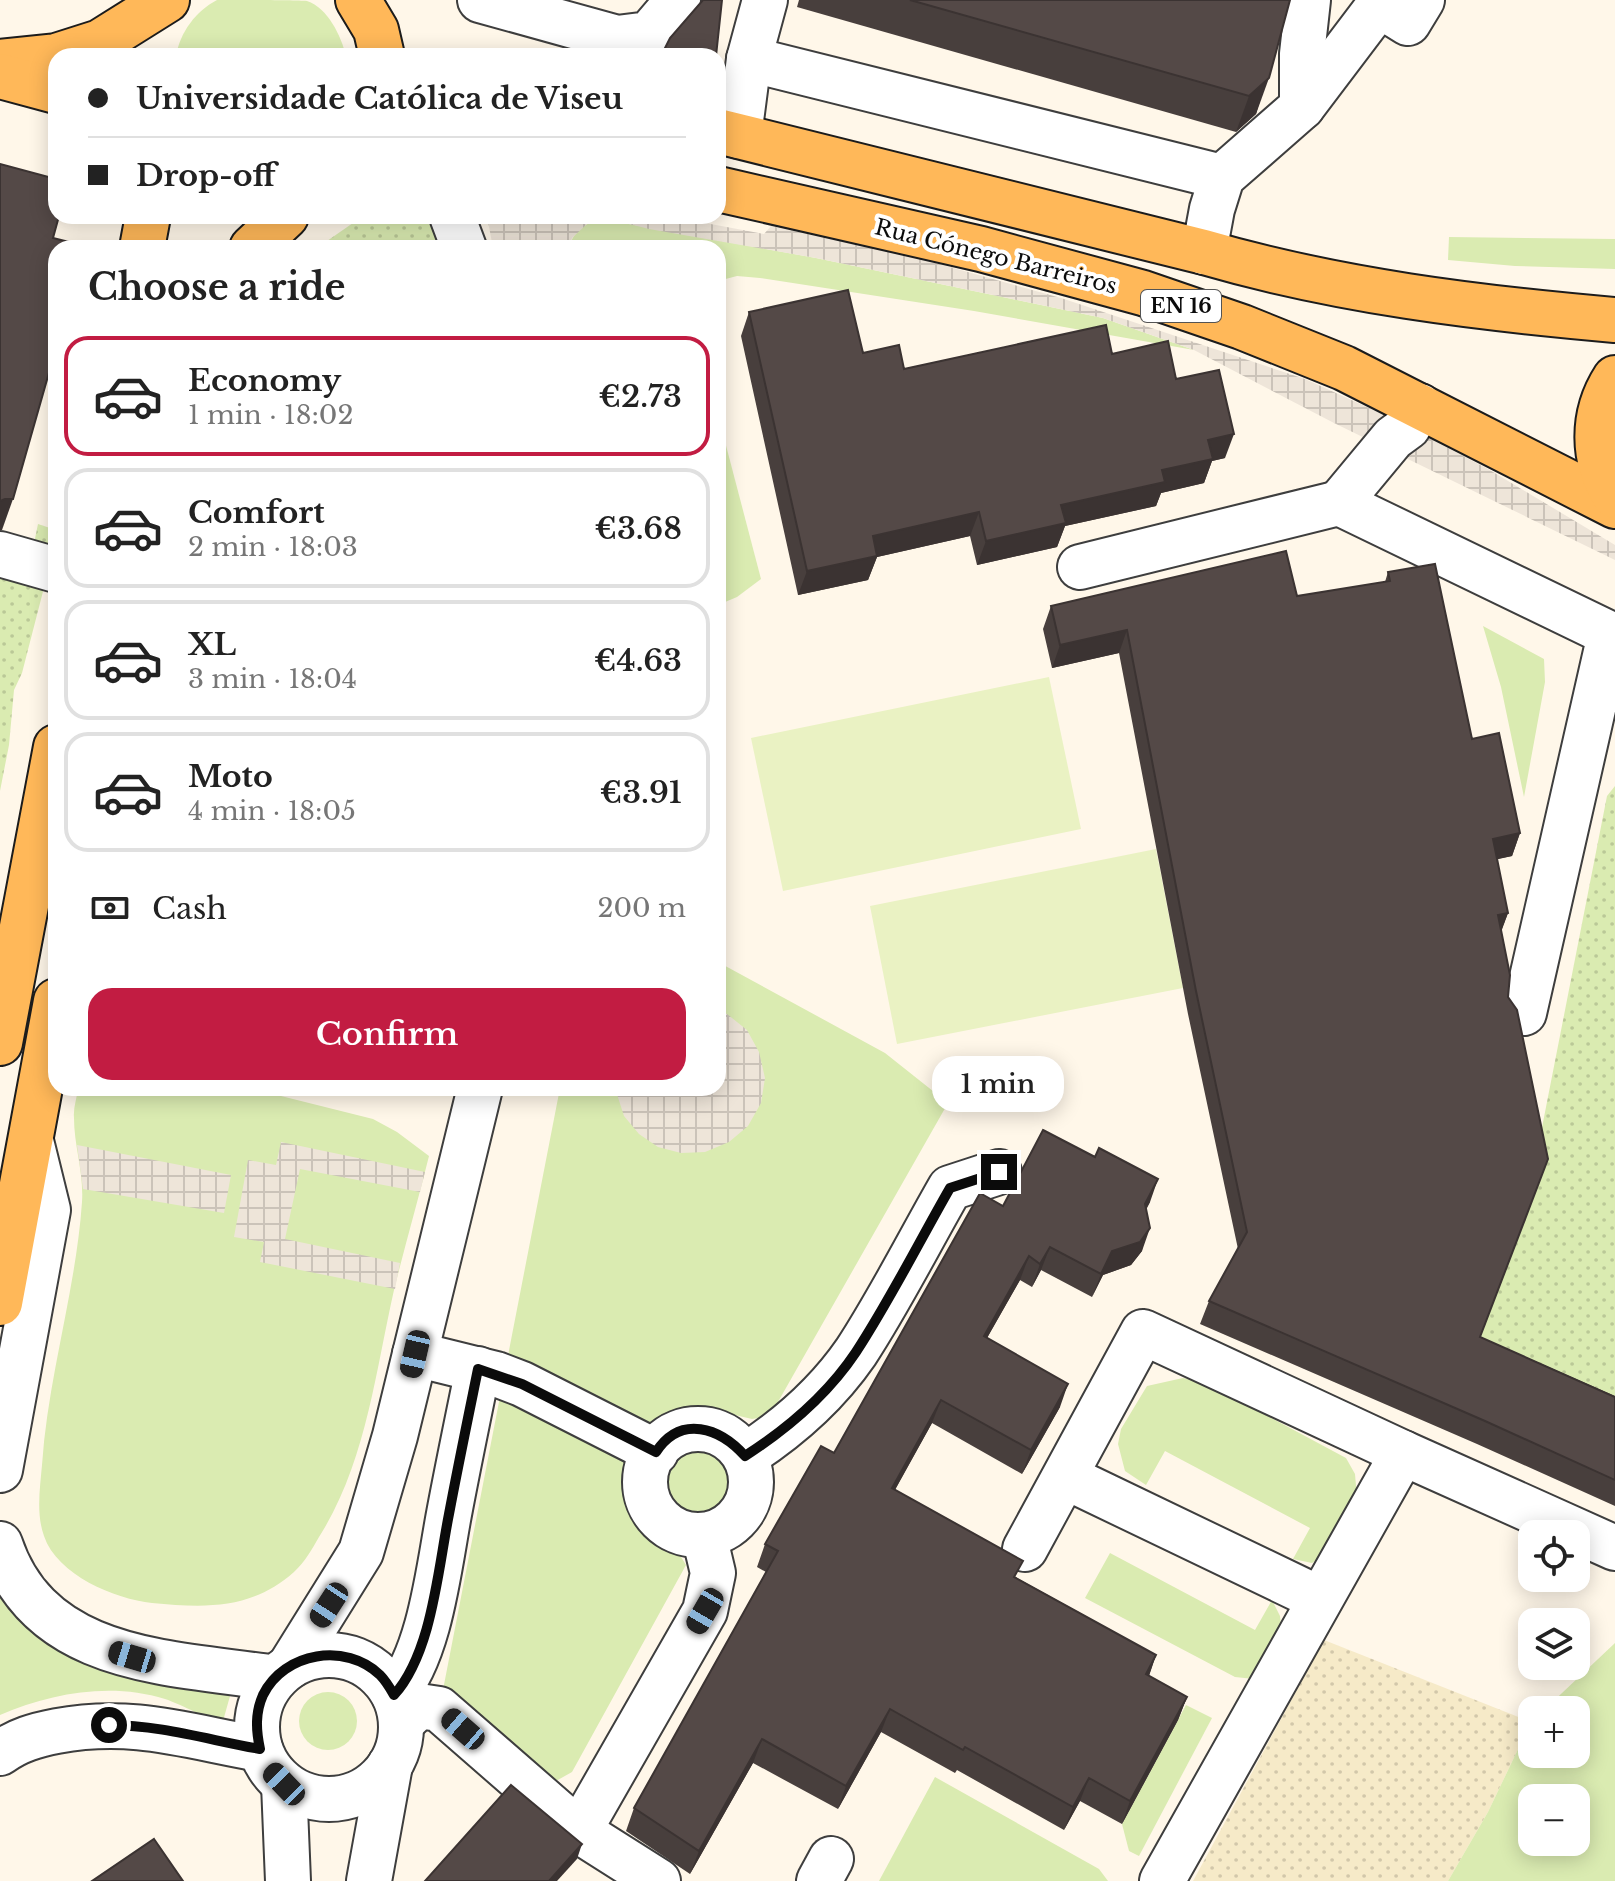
<!DOCTYPE html>
<html lang="en">
<head>
<meta charset="utf-8">
<style>
  :root { --surface:#fff; --page:#f2f2f2; --text:#222; --muted:#767676; --line:#e0e0e0; --accent:#c21c42 }
  body { margin:0; font-family:"Libre Baskerville",serif; background:var(--page); color:var(--text); height:100vh; display:flex; flex-direction:column; font-size:30px; white-space:nowrap }
  * { box-sizing:border-box; margin:0 }
  p { font-size:26px; color:var(--muted) }
  .icon { flex:none; width:44px; height:44px; fill:none; stroke:currentColor; stroke-width:2; stroke-linecap:round; stroke-linejoin:round }
  .map { position:relative; flex:1; overflow:hidden }
  .side { position:absolute; left:48px; top:240px; width:678px; height:856px; display:flex; flex-direction:column; background:var(--surface); border-radius:24px; box-shadow:0 4px 20px #0003 }
  .side>* { flex:none }
  .guide { position:absolute; left:48px; top:48px; width:678px; height:176px; border-radius:24px; box-shadow:0 4px 20px #0003; display:grid; align-content:center; height:176px; padding:0 40px; background:var(--surface) }
  .controls { position:absolute; left:1518px; top:1520px; display:grid; gap:16px }
  .controls a { display:grid; place-items:center; width:72px; height:72px; border-radius:16px; background:var(--surface); box-shadow:0 4px 20px #0003; font-size:40px }
  .end { position:absolute; width:36px; height:36px; margin:-18px; border:10px solid #0b0b0b; background:#fff; box-shadow:0 0 0 4px #fff }
  .from { border-radius:50% }
  .bubble { position:absolute; height:56px; border-radius:24px; background:var(--surface); box-shadow:0 4px 20px #0003; font-size:26px; font-weight:600; line-height:56px; text-align:center }
  .car { position:absolute; width:24px; height:48px; margin:-24px -12px; border-radius:10px; box-shadow:0 0 6px 2px #0007; background:linear-gradient(#222 24%,#8ab4d8 0 40%,#222 0 76%,#8ab4d8 0 86%,#222 0) }
  .guide b { display:flex; align-items:center; gap:28px; height:76px; font-size:30px }
  .guide b+b { border-top:2px solid var(--line) }
  .guide i { width:20px; height:20px; background:var(--text) }
  ul { padding:0; list-style:none }
  li { display:flex; align-items:center; gap:24px; height:120px; margin:0 16px 12px; padding:0 24px; border:4px solid var(--line); border-radius:24px }
  li div { flex:1 }
  li b { display:block; font-size:30px }
  li em { font-style:normal; font-weight:600 }
  li.active { border-color:var(--accent) }
  li>.icon { width:72px; height:72px; stroke-width:1.5 }
  h2 { padding:0 40px; font-size:36px; line-height:96px }
  .pay { display:flex; align-items:center; gap:20px; height:88px; padding:0 40px; font-size:30px }
  .pay p { margin-inline-start:auto }
  .primary-button { display:flex; gap:16px; margin-top:auto; padding:16px 40px }
  .primary-button a { flex:1; height:92px; border-radius:24px; background:var(--accent); color:#fff; font-size:32px; font-weight:600; line-height:92px; text-align:center }
  .map>svg:first-child { display:block }
  .farmland { fill:url(#farmland-dots) }
  .grass { fill:#daebb1; fill-rule:evenodd }
  .garden { fill:url(#garden-dots) }
  .pitch { fill:#eaf2c3 }
  .plaza { fill:url(#plaza-grid) }
  .lines { fill:none; stroke-linecap:round; stroke-linejoin:round }
  .minor-casing { stroke:#3e3e3e; stroke-width:48 }
  .major-casing { stroke:#1c1c1c; stroke-width:48 }
  .minor { stroke:#fff; stroke-width:44 }
  .major { stroke:#ffb859; stroke-width:44 }
  .wall { fill:#483f3d }
  .shaded-wall { fill:#3b3332 }
  .building { fill:#544947; stroke:#3b3332; stroke-width:2 }
  .route { stroke:#0b0b0b; stroke-width:10 }
  .labels { text-anchor:middle; stroke-width:8; stroke-linejoin:round; paint-order:stroke }
  .shield { fill:#fff; stroke:#545454; stroke-width:2 }
  .shield-label { font-size:20px; font-weight:bold; fill:#0b0b0b }
  .street-label { font-size:22px; fill:#0b0b0b; stroke:#fff }
</style>
</head>
<body>
<div class="map">
<svg width="1615" height="1881" viewBox="0 0 1615 1881">
  <defs>
    <pattern id="farmland-dots" width="8" height="8" patternUnits="userSpaceOnUse" patternTransform="scale(2)"><rect width="8" height="8" fill="#f6eac8"/><path d="M2 2h.1M6 6h.1" fill="none" stroke="#d2c7aa" stroke-width="1.8" stroke-linecap="round"/></pattern>
    <pattern id="garden-dots" width="8" height="8" patternUnits="userSpaceOnUse" patternTransform="scale(2)"><rect width="8" height="8" fill="#daebb1"/><path d="M2 2h.1M6 6h.1" fill="none" stroke="#bac897" stroke-width="1.8" stroke-linecap="round"/></pattern>
    <pattern id="plaza-grid" width="8" height="8" patternUnits="userSpaceOnUse" patternTransform="scale(2)"><rect width="8" height="8" fill="#eee5d9"/><path d="M0 4h8M4 0v8" fill="none" stroke="#cbc3b9"/></pattern>
  </defs>
  <rect width="100%" height="100%" fill="#fff7e9"/>
  <path class="farmland" d="M 1324,1640 L 1531,1722 L 1488,1812 L 1448,1881 L 1193,1881 Z"/>
  <g class="grass">
    <path d="M 217,0 C 234,0 295,0 307,1 C 328,8 341,36 346,56 L 176,56 C 180,32 196,11 217,0 Z"/>
    <path d="M 601,219 L 816,258 L 1103,318 L 1194,350 L 974,311 L 760,278 L 737,276 L 718,281 L 718,248 L 569,248 C 574,230 584,224 601,219 Z"/>
    <path d="M 1449,237 L 1615,239 L 1615,269 L 1515,266 L 1448,260 Z"/>
    <path d="M 718,415 L 761,579 L 737,597 L 718,605 Z"/>
    <path d="M 1483,626 L 1544,659 L 1545,682 L 1524,797 L 1501,687 Z"/>
    <path d="M 718,962 L 885,1053 L 948,1103 L 770,1416 L 752,1419 L 718,1411 L 686,1411 L 668,1415 L 651,1425 L 629,1463 L 629,1496 L 634,1511 L 654,1534 L 678,1552 L 686,1565 L 572,1772 L 556,1781 L 545,1779 L 442,1695 L 560,1088 L 718,1088 Z"/>
    <path d="M 78,1088 L 242,1088 L 269,1093 L 373,1119 L 397,1132 L 429,1156 C 418,1201 405,1245 394,1290 C 375,1374 366,1463 319,1537 C 312,1549 305,1562 294,1572 C 251,1610 206,1608 152,1603 C 115,1599 57,1575 44,1536 C 36,1514 40,1488 42,1465 C 48,1376 76,1290 82,1202 C 84,1173 74,1146 74,1118 C 73,1108 77,1098 78,1088 Z"/>
    <path d="M 1183,1378 L 1204,1382 L 1346,1458 L 1355,1474 L 1357,1498 L 1332,1550 L 1312,1563 L 1293,1559 L 1310,1528 L 1165,1451 L 1146,1485 L 1125,1471 L 1118,1444 L 1121,1429 L 1147,1386 Z"/>
    <circle cx="698" cy="1480" r="32"/>
    <path d="M 1110,1553 L 1255,1630 L 1272,1600 L 1280,1616 L 1283,1642 L 1254,1679 L 1235,1677 L 1085,1598 Z"/>
    <path d="M 0,1590 L 41,1637 L 81,1661 L 143,1682 L 229,1687 L 230,1696 L 223,1721 C 210,1721 181,1704 165,1699 C 111,1682 51,1693 0,1715 Z"/>
    <path d="M 1615,1643 L 1615,1881 L 1448,1881 L 1488,1812 L 1531,1722 L 1532,1754 L 1576,1754 L 1576,1710 L 1544,1710 ZM 1532,1798 L 1576,1798 L 1576,1842 L 1532,1842 Z"/>
    <circle cx="328" cy="1721" r="29"/>
    <path d="M 1186,1705 L 1212,1718 L 1139,1856 L 1129,1851 L 1122,1824 Z"/>
    <path d="M 935,1777 L 1099,1869 L 1108,1881 L 879,1881 Z"/>
  </g>
  <g class="garden">
    <path d="M 363,216 C 402,216 427,208 448,248 L 317,248 Z"/>
    <path d="M 38,524 L 56,530 L 56,541 L 22,673 L 14,690 L 9,745 L 0,791 L 0,548 L 31,558 Z"/>
    <path d="M 1615,786 L 1615,1423 L 1471,1360 L 1526,1209 L 1607,796 Z"/>
  </g>
  <g class="pitch">
    <path d="M 1049,677 L 1081,829 L 783,891 L 751,738 Z"/>
    <path d="M 1156,849 L 1183,988 L 897,1044 L 870,906 Z"/>
  </g>
  <g class="plaza">
    <path d="M 487,216 L 668,216 L 764,234 L 771,226 L 914,257 L 1061,298 L 1305,379 L 1389,417 L 1488,469 L 1615,545 L 1615,560 L 1334,423 L 1194,350 L 1103,318 L 816,258 L 649,229 L 614,220 L 601,219 L 588,223 L 572,238 L 569,248 L 493,248 Z"/>
    <path d="M 718,1011 L 727,1014 L 747,1030 L 759,1052 L 765,1078 L 761,1103 L 748,1126 L 729,1142 L 705,1152 L 681,1153 L 658,1147 L 639,1134 L 624,1116 L 615,1088 L 718,1088 Z"/>
    <path d="M 281,1142 L 425,1172 L 420,1192 L 300,1169 L 285,1239 L 400,1263 L 395,1289 L 260,1262 L 264,1242 L 234,1237 L 248,1160 L 276,1165 Z"/>
    <path d="M 77,1145 L 231,1175 L 224,1213 L 83,1189 Z"/>
  </g>
  <g class="lines">
    <g class="minor-casing">
      <g id="minor">
        <path d="M 480,0 L 617,38 L 649,34 L 678,0"/>
        <path d="M 1379,5 L 1408,23 L 1422,0"/>
        <path d="M 749,59 L 1222,177"/>
        <path d="M 1302,107 L 1302,54 L 1308,0"/>
        <path d="M 739,136 L 749,59 L 765,0"/>
        <path d="M 452,216 L 464,248"/>
        <path d="M 1204,252 L 1212,209 L 1222,177 L 1302,107 L 1383,0"/>
        <path d="M 1420,406 L 1408,427 L 1393,438 L 1339,503 L 1610,634 L 1524,1013"/>
        <path d="M 0,554 L 56,570"/>
        <path d="M 1080,567 L 1339,503"/>
        <path d="M 415,1354 L 496,1374 L 522,1384 L 656,1452"/>
        <circle cx="698" cy="1482" r="53"/>
        <path d="M 745,1456 C 787,1429 827,1394 856,1352 C 890,1300 919,1242 950,1188 L 999,1172"/>
        <path d="M 0,1470 L 48,1210 L 31,1141"/>
        <path d="M 1066,1477 L 1320,1599"/>
        <path d="M 0,1544 C 40,1664 170,1662 275,1678"/>
        <path d="M 1025,1549 L 1143,1332 L 1403,1453"/>
        <circle cx="329" cy="1727" r="72"/>
        <path d="M 290,1666 L 361,1552 L 395,1436 L 480,1088"/>
        <path d="M 394,1695 C 430,1655 439,1567 449,1514 C 458,1466 468,1418 478,1369"/>
        <path d="M 401,1723 L 419,1706 L 439,1709 L 579,1831"/>
        <path d="M 0,1753 C 18,1740 36,1735 57,1731 C 133,1717 186,1736 260,1749"/>
        <path d="M 284,1784 L 288,1881"/>
        <path d="M 369,1881 L 390,1765"/>
        <path d="M 658,1881 L 579,1831 L 705,1611 L 713,1573 L 704,1535"/>
        <path d="M 819,1881 L 831,1859"/>
        <path d="M 1162,1881 L 1403,1453 L 1615,1548"/>
      </g>
    </g>
    <g class="major-casing">
      <g id="major">
        <path d="M 358,0 L 376,30 L 382,56"/>
        <path d="M 0,62 L 56,56 L 100,42 L 167,0"/>
        <path d="M 0,76 L 56,91"/>
        <path d="M 718,131 L 1204,252 C 1338,291 1477,308 1615,320"/>
        <path d="M 718,189 L 981,249 L 1143,293 L 1242,327 L 1344,368 L 1615,506"/>
        <path d="M 142,248 L 148,216"/>
        <path d="M 252,248 L 286,216"/>
        <path d="M 1615,378 C 1591,415 1592,460 1615,496"/>
        <path d="M 0,1043 L 56,747"/>
        <path d="M 0,1303 L 56,1001"/>
      </g>
    </g>
    <use href="#minor" class="minor"/>
    <use href="#major" class="major"/>
  </g>
  <g class="wall">
    <path d="M 799,0 L 1290,0 L 1256,114 L 1236,132 L 797,7 Z"/>
    <path d="M 749,312 L 904,369 L 1112,354 L 1176,379 L 1225,458 L 1212,461 L 1204,483 L 1161,493 L 1156,506 L 1065,526 L 1057,547 L 977,565 L 970,536 L 877,557 L 868,580 L 798,595 L 741,336 Z"/>
    <path d="M 1388,572 L 1520,833 L 1512,856 L 1497,859 L 1508,913 L 1501,931 L 1480,1337 L 1615,1396 L 1615,1506 L 1477,1444 L 1200,1324 L 1209,1301 L 1238,1249 L 1188,1014 L 1119,653 L 1052,668 L 1043,629 L 1051,606 L 1297,596 L 1385,582 Z"/>
    <path d="M 1150,1202 L 1146,1210 L 1142,1251 L 1131,1265 L 1103,1275 L 1092,1297 L 1041,1270 L 1032,1287 L 1020,1280 L 987,1338 L 1060,1407 L 1022,1474 L 932,1423 L 895,1490 L 1017,1578 L 1156,1655 L 1149,1676 L 1187,1697 L 1178,1720 L 1122,1824 L 1080,1801 L 1064,1830 L 957,1770 L 955,1773 L 881,1732 L 838,1809 L 753,1763 L 690,1874 L 626,1831 L 634,1808 L 766,1572 L 757,1567 L 765,1544 L 834,1453 L 1003,1206 Z"/>
  </g>
  <g class="shaded-wall">
    <path d="M 1269,78 L 1256,114 L 1236,132 L 1249,96 Z"/>
    <path d="M 1234,434 L 1225,458 L 1212,461 L 1204,483 L 1161,493 L 1156,506 L 1065,526 L 1057,547 L 977,565 L 986,541 L 1061,505 L 1162,470 L 1208,440 Z"/>
    <path d="M 5,499 L 13,499 L 2,530 L 0,530 L 0,501 Z"/>
    <path d="M 979,512 L 970,536 L 877,557 L 868,580 L 798,595 L 807,571 L 873,536 Z"/>
    <path d="M 1127,630 L 1119,653 L 1052,668 L 1060,645 Z"/>
    <path d="M 1520,833 L 1512,856 L 1485,862 L 1493,839 Z"/>
    <path d="M 1508,913 L 1500,935 L 1498,915 Z"/>
    <path d="M 1158,1179 L 1150,1202 L 1136,1227 L 1145,1204 Z"/>
    <path d="M 1150,1228 L 1142,1251 L 1131,1265 L 1103,1275 L 1092,1297 L 1101,1274 L 1112,1251 Z"/>
    <path d="M 1050,1247 L 1041,1270 L 1032,1287 L 1040,1264 Z"/>
    <path d="M 1029,1256 L 1020,1280 L 975,1359 L 984,1336 Z"/>
    <path d="M 1068,1384 L 1060,1407 L 1022,1474 L 1031,1450 Z"/>
    <path d="M 941,1400 L 932,1423 L 883,1511 L 892,1488 Z"/>
    <path d="M 1156,1655 L 1148,1678 L 1146,1674 Z"/>
    <path d="M 1187,1697 L 1178,1720 L 1122,1824 L 1130,1801 Z"/>
    <path d="M 890,1709 L 881,1732 L 838,1809 L 846,1786 Z"/>
    <path d="M 762,1739 L 753,1763 L 690,1874 L 699,1851 Z"/>
    <path d="M 1089,1778 L 1080,1801 L 1064,1830 L 1073,1807 Z"/>
    <path d="M 582,1844 L 577,1859 L 557,1881 L 549,1881 Z"/>
  </g>
  <g class="building">
    <path d="M 703,0 L 722,0 L 716,56 L 661,56 L 670,38 Z"/>
    <path d="M 910,0 L 1290,0 L 1269,78 L 1249,96 Z"/>
    <path d="M 0,164 L 56,179 L 56,216 L 59,216 L 53,238 L 85,246 L 84,248 L 56,248 L 56,348 L 13,499 L 5,499 L 0,501 Z"/>
    <path d="M 848,290 L 863,353 L 899,345 L 904,369 L 1106,325 L 1112,354 L 1168,341 L 1176,379 L 1219,370 L 1234,434 L 1208,440 L 1213,459 L 1162,470 L 1165,482 L 1061,505 L 1066,523 L 986,541 L 979,512 L 873,536 L 877,556 L 807,571 L 749,312 Z"/>
    <path d="M 1286,551 L 1297,596 L 1390,581 L 1388,572 L 1435,564 L 1472,739 L 1499,733 L 1520,833 L 1493,839 L 1508,913 L 1498,915 L 1510,975 L 1508,997 L 1517,1010 L 1548,1159 L 1480,1337 L 1615,1397 L 1615,1480 L 1485,1421 L 1209,1301 L 1247,1232 L 1196,991 L 1127,630 L 1060,645 L 1051,606 Z"/>
    <path d="M 1043,1130 L 1095,1157 L 1099,1148 L 1158,1179 L 1145,1204 L 1150,1228 L 1140,1242 L 1112,1251 L 1101,1274 L 1050,1247 L 1040,1264 L 1029,1256 L 984,1336 L 1068,1384 L 1031,1450 L 941,1400 L 892,1488 L 1023,1561 L 1014,1577 L 1156,1655 L 1146,1674 L 1187,1697 L 1130,1801 L 1089,1778 L 1073,1807 L 965,1747 L 963,1750 L 890,1709 L 846,1786 L 762,1739 L 699,1851 L 634,1808 L 778,1551 L 765,1544 L 821,1446 L 834,1453 L 980,1193 L 1003,1206 Z"/>
    <path d="M 511,1785 L 582,1844 L 549,1881 L 425,1881 Z"/>
    <path d="M 154,1839 L 183,1881 L 92,1881 Z"/>
  </g>
  <g class="lines">
    <path class="route" d="M 109,1725 C 160,1725 209,1740 260,1749 C 256,1730 255,1713 263,1695 C 284,1652 346,1642 380,1675 C 385,1680 390,1688 394,1695 C 432,1653 438,1569 449,1514 C 458,1466 468,1418 478,1369 L 522,1384 L 656,1452 C 681,1414 720,1428 745,1456 C 787,1429 828,1394 856,1352 C 890,1300 919,1242 950,1188 L 999,1172"/>
  </g>
  <g class="labels">
    <rect class="shield" x="1141" y="290" width="80" height="32" rx="6"/>
    <g class="shield-label">
      <text x="1181" y="313">EN 16</text>
    </g>
    <g class="street-label">
      <text transform="translate(996 256) rotate(14)" y="8">Rua Cónego Barreiros</text>
    </g>
  </g>
</svg>
<div class="controls">
<a><svg class="icon" aria-label="locate" viewBox="0 0 24 24"><circle cx="12" cy="12" r="6"/><path d="M12 2v4M12 18v4M2 12h4M18 12h4"/></svg></a>
<a><svg class="icon" aria-label="layers" viewBox="0 0 24 24"><path d="M12 4l9 5-9 5-9-5zM3 14l9 5 9-5"/></svg></a>
<a>+</a>
<a>−</a>
</div>
<i class="end from" style="left:109px;top:1725px"></i>
<i class="end" style="left:999px;top:1172px"></i>
<div class="bubble" style="left:932px;top:1056px;width:132px">1 min</div>
<i class="car" style="left:415px;top:1354px;rotate:193deg"></i>
<i class="car" style="left:329px;top:1605px;rotate:213deg"></i>
<i class="car" style="left:705px;top:1611px;rotate:210deg"></i>
<i class="car" style="left:132px;top:1657px;rotate:287deg"></i>
<i class="car" style="left:463px;top:1729px;rotate:311deg"></i>
<i class="car" style="left:284px;top:1784px;rotate:316deg"></i>
<div class="guide">
<b><i class="from"></i>Universidade Católica de Viseu</b>
<b><i></i>Drop-off</b>
</div>
<section class="side">
<h2>Choose a ride</h2>
<ul>
<li class="active"><svg class="icon" aria-label="car" viewBox="0 0 24 24"><path d="M5 17H2v-5l4-1 3-4h7l3 4 3 1v5h-3M9 17h6M6 11h13"/><circle cx="7" cy="17" r="2"/><circle cx="17" cy="17" r="2"/></svg><div><b>Economy</b><p>1 min · 18:02</p></div><em>€2.73</em></li>
<li><svg class="icon" aria-label="car" viewBox="0 0 24 24"><path d="M5 17H2v-5l4-1 3-4h7l3 4 3 1v5h-3M9 17h6M6 11h13"/><circle cx="7" cy="17" r="2"/><circle cx="17" cy="17" r="2"/></svg><div><b>Comfort</b><p>2 min · 18:03</p></div><em>€3.68</em></li>
<li><svg class="icon" aria-label="car" viewBox="0 0 24 24"><path d="M5 17H2v-5l4-1 3-4h7l3 4 3 1v5h-3M9 17h6M6 11h13"/><circle cx="7" cy="17" r="2"/><circle cx="17" cy="17" r="2"/></svg><div><b>XL</b><p>3 min · 18:04</p></div><em>€4.63</em></li>
<li><svg class="icon" aria-label="car" viewBox="0 0 24 24"><path d="M5 17H2v-5l4-1 3-4h7l3 4 3 1v5h-3M9 17h6M6 11h13"/><circle cx="7" cy="17" r="2"/><circle cx="17" cy="17" r="2"/></svg><div><b>Moto</b><p>4 min · 18:05</p></div><em>€3.91</em></li>
</ul>
<div class="pay"><svg class="icon" aria-label="cash" viewBox="0 0 24 24"><path d="M3 7h18v10H3z"/><circle cx="12" cy="12" r="2"/></svg>Cash<p>200 m</p></div>
<div class="primary-button"><a>Confirm</a></div>
</section>
</div>
</body>
</html>
